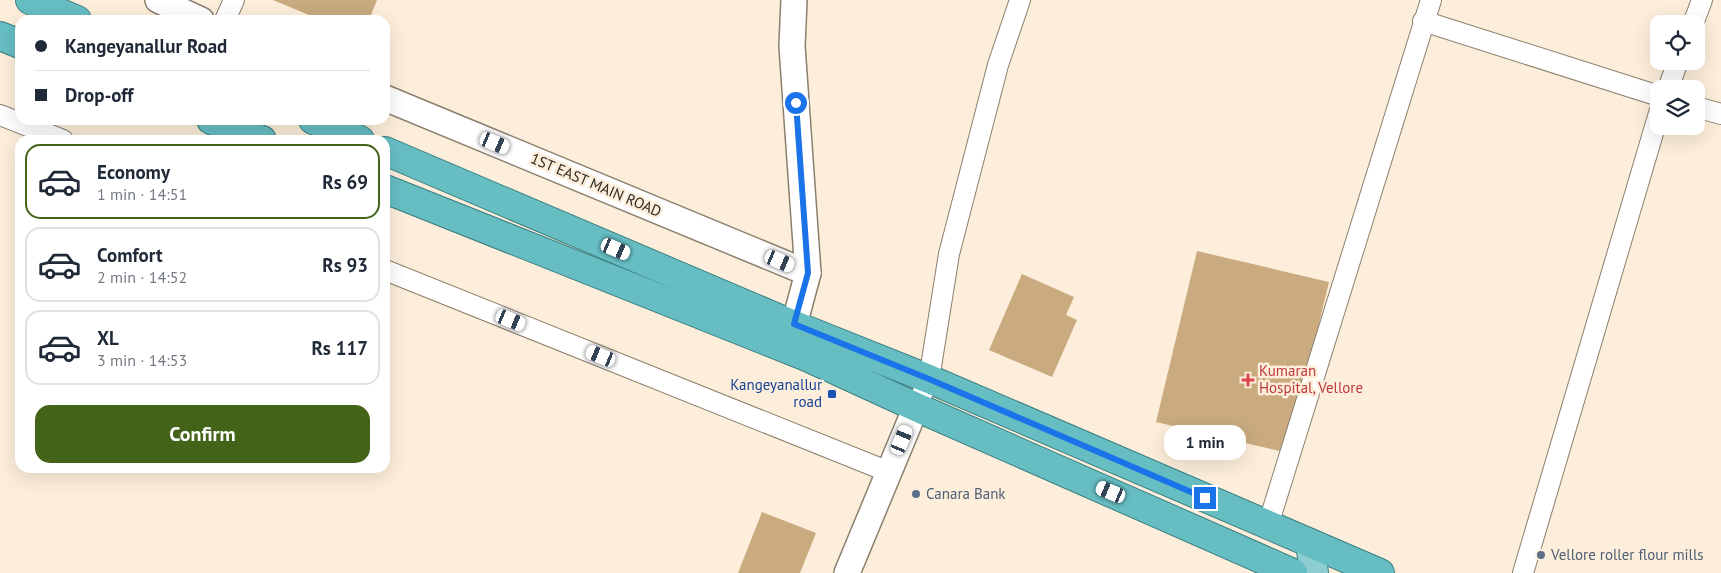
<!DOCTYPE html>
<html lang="en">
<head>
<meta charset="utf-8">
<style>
  :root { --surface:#fff; --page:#f2f2f3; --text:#1f2937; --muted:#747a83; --line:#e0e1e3; --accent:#426318 }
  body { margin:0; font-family:"PT Sans",sans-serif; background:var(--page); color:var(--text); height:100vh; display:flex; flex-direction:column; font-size:19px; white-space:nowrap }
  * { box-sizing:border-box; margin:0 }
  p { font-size:16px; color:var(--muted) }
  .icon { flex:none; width:28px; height:28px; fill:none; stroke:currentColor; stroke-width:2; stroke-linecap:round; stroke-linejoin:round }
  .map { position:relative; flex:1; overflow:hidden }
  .sheet { position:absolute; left:15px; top:135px; width:375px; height:338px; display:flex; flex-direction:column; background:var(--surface); border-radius:15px; box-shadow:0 5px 20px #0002 }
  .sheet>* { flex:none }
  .hud { position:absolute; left:15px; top:15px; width:375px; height:110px; border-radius:15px; box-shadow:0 5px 20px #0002; display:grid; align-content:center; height:110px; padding:0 20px; background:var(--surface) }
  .controls { position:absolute; left:1650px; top:15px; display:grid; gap:10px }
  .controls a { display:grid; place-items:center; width:55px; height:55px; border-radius:10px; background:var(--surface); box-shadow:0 5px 20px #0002; font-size:25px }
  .end { position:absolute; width:22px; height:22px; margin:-11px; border:6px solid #1a73e8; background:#fff; box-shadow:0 0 0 2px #fff }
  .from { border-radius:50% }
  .bubble { position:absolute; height:35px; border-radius:15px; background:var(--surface); box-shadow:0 5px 20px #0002; font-size:16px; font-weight:700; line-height:35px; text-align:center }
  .car { position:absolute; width:15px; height:30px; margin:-15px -8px; border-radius:6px; box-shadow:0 0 4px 1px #0007; background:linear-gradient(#fff 24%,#345 0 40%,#fff 0 76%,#345 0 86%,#fff 0) }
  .hud b { display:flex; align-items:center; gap:18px; height:48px; font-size:19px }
  .hud b+b { border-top:1px solid var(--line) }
  .hud i { width:12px; height:12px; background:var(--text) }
  ul { padding:9px 0 0; list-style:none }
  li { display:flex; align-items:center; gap:15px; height:75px; margin:0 10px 8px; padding:0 10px; border:2px solid var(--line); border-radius:15px }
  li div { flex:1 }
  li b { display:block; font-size:19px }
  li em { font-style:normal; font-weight:700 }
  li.selected { border-color:var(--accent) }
  li>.icon { width:45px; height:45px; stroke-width:1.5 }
  .button { display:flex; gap:10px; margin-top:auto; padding:10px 20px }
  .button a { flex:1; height:58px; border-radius:15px; background:var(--accent); color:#fff; font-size:20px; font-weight:700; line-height:58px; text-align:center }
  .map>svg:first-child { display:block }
  .building { fill:#c9ab7f }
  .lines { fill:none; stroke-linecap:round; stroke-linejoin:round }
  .minor-casing { stroke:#8b7f6d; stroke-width:22 }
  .tertiary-casing { stroke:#8b7f6d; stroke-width:28 }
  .primary-casing { stroke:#3a7f81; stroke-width:30 }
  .trunk-casing { stroke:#3a7f81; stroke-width:30 }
  .minor { stroke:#fff; stroke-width:20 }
  .tertiary { stroke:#fff; stroke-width:25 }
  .primary { stroke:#8cced2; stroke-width:28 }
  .trunk { stroke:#66bec3; stroke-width:28 }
  .route { stroke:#1a73e8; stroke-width:6 }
  .health-dot { fill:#e0444e; stroke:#fceeda; stroke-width:2 }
  .transit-dot { fill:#1a4fb4; stroke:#fceeda; stroke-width:2 }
  .service-dot { fill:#5c6f8a; stroke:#fceeda; stroke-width:2 }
  .labels { text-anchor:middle; stroke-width:5; stroke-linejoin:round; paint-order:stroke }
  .street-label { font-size:15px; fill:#2e2922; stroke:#fceeda }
  .health-label { font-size:15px; fill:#be3a42; stroke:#fceeda; text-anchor:start }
  .transit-label { font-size:15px; fill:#164399; stroke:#fceeda; text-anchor:end }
  .service-label { font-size:15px; fill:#4e5e75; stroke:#fceeda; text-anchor:start }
</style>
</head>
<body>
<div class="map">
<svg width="1721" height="573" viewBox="0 0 1721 573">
  <rect width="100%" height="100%" fill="#fceeda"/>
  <g class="building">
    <path d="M 273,0 L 377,0 L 369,20 L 321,20 Z"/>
    <path d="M 1197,251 L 1329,282 L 1288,453 L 1156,422 Z"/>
    <path d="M 1022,274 L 1074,297 L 1066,315 L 1077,320 L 1052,377 L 989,350 Z"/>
    <path d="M 762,512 L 816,533 L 800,573 L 738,573 Z"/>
  </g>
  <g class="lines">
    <g class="minor-casing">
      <g id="minor">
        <path d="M 225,20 L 234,0"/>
        <path d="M 1423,21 L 1659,96"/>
        <path d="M 1693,24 L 1702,0"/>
        <path d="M 1668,89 L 1678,61"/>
        <path d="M 1696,107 L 1721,114"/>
        <path d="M 0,115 L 63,140"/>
        <path d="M 385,270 L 889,472"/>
        <path d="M 916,407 L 929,379 L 949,254 L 998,65 L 1020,0"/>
        <path d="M 1268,525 L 1431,0"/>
        <path d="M 1523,573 L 1659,113"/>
      </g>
    </g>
    <g class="tertiary-casing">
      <g id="tertiary">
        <path d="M 158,0 L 201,20"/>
        <path d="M 385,98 L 808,273"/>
        <path d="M 787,344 L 794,325 L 808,273 L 792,46 L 794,0"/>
        <path d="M 847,573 L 916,407"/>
      </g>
    </g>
    <g class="primary-casing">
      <path id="primary" d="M 1310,543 L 1314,573"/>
    </g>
    <g class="trunk-casing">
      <g id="trunk">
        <path d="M 30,0 L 77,20"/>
        <path d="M 0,36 L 20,44"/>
        <path d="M 211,120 L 262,140"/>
        <path d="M 313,120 L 360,140"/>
        <path d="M 385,151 L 794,325 L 929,379 L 1380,573"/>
        <path d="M 385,189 L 807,357 L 916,407 L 1293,573"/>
      </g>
    </g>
    <use href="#minor" class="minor"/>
    <use href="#tertiary" class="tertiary"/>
    <use href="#primary" class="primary"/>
    <use href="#trunk" class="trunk"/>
  </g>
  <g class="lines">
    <path class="route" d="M 796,103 L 808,273 L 794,324 L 929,379 L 1205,498"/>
  </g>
  <path class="health-dot" d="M1245.5 372.5h5v5h5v5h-5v5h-5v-5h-5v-5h5z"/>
  <rect class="transit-dot" x="827" y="389" width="10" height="10" rx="2.5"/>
  <g class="service-dot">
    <circle cx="916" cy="494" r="5"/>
    <circle cx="1541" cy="555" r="5"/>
  </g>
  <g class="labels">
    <g class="street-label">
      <text transform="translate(596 185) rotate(23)" y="5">1ST EAST MAIN ROAD</text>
    </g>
    <g class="health-label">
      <text x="1259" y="376">Kumaran<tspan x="1259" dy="17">Hospital, Vellore</tspan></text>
    </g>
    <g class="transit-label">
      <text x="822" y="390">Kangeyanallur<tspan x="822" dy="17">road</tspan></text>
    </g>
    <g class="service-label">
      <text x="926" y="499">Canara Bank</text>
      <text x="1551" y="560">Vellore roller flour mills</text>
    </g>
  </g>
</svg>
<div class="controls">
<a><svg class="icon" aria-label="locate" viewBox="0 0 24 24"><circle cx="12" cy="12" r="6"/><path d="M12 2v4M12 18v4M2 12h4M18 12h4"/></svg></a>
<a><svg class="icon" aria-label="layers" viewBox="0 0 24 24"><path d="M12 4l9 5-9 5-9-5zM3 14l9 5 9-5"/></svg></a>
</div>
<i class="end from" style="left:796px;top:103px"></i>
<i class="end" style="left:1205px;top:498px"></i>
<div class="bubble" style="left:1164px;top:425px;width:82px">1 min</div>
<i class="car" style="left:495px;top:143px;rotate:113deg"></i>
<i class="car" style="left:616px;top:249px;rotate:113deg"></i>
<i class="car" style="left:780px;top:261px;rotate:113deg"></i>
<i class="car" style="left:511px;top:320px;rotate:112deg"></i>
<i class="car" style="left:601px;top:356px;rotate:292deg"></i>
<i class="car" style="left:902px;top:440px;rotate:23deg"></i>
<i class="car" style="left:1111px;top:492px;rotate:293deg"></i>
<div class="hud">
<b><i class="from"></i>Kangeyanallur Road</b>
<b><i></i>Drop-off</b>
</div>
<section class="sheet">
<ul>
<li class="selected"><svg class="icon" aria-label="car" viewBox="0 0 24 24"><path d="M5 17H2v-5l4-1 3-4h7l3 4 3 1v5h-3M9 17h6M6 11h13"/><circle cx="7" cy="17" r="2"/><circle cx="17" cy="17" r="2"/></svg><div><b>Economy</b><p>1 min · 14:51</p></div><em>Rs 69</em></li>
<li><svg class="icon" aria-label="car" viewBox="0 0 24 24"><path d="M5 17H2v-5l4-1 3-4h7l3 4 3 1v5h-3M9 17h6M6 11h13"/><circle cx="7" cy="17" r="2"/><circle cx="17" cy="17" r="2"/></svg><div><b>Comfort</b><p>2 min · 14:52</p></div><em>Rs 93</em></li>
<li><svg class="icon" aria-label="car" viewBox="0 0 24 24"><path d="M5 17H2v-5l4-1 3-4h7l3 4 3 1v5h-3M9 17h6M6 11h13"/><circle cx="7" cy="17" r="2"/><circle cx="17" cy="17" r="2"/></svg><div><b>XL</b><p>3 min · 14:53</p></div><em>Rs 117</em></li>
</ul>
<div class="button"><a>Confirm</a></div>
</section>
</div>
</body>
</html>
